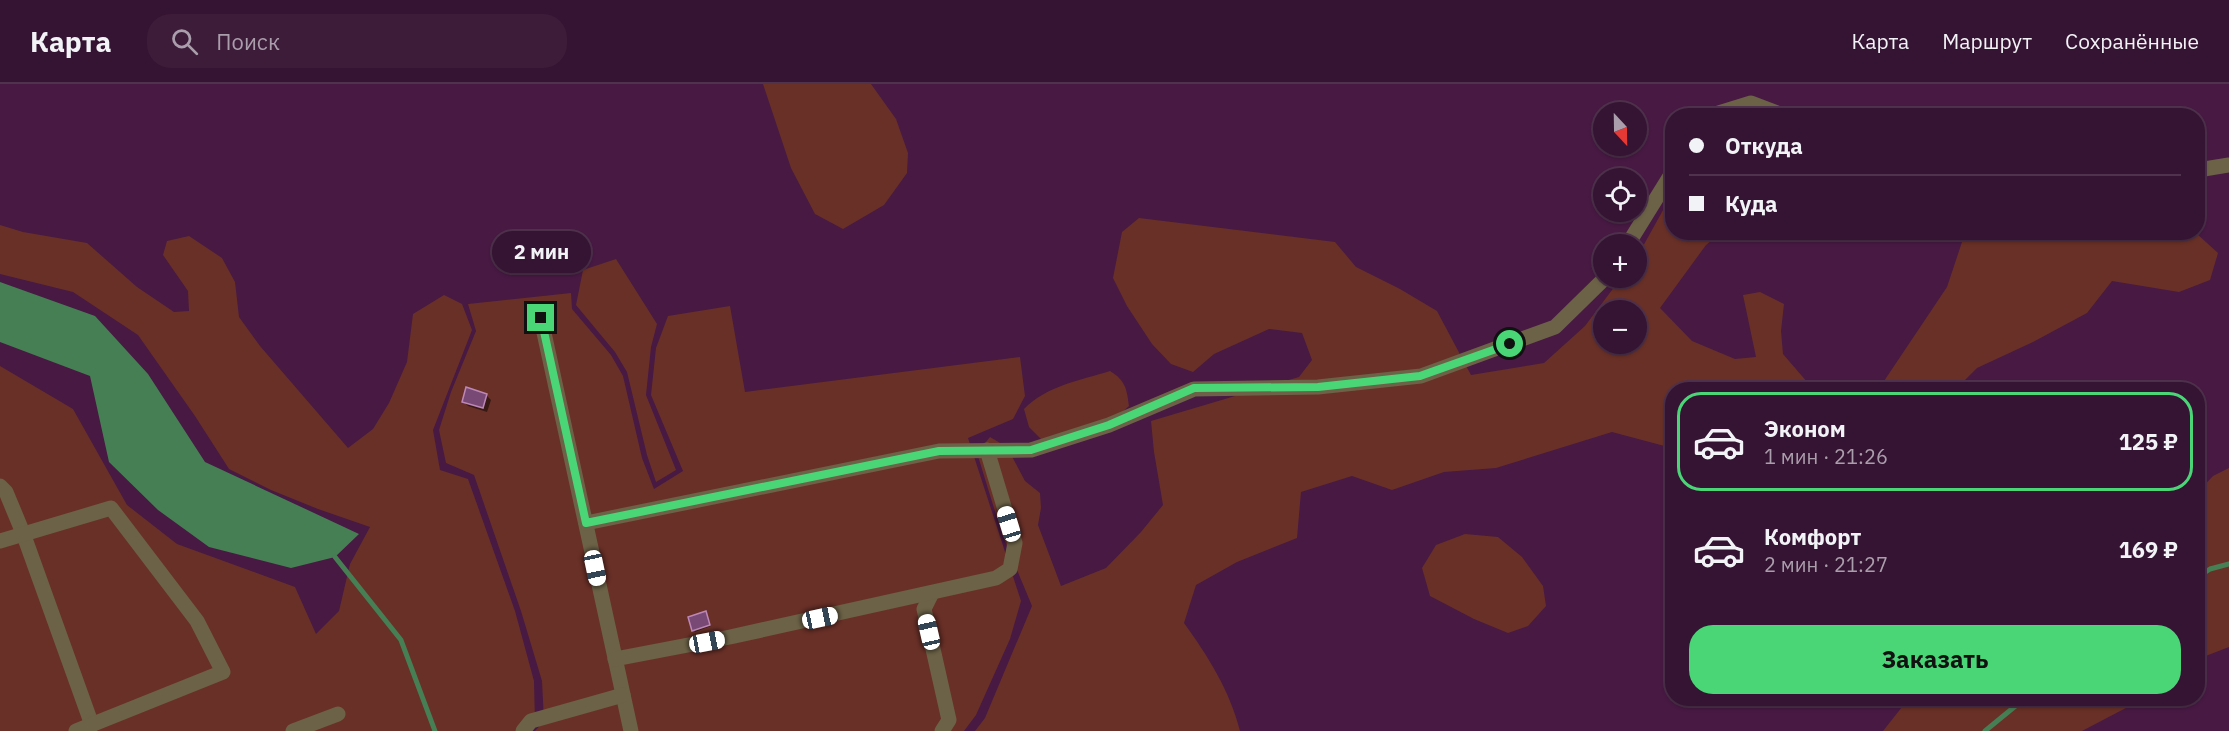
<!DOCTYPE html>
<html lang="ru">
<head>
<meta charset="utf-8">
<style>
  :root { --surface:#351332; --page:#3d1c3a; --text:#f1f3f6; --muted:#aa9eac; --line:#4f324d; --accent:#4ad677 }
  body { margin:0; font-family:"IBM Plex Sans",sans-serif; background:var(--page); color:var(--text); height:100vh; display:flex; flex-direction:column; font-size:22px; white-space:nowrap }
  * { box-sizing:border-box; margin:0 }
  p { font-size:20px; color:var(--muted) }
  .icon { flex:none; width:33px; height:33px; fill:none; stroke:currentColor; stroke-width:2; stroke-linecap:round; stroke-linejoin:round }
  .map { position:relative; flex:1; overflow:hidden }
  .side { position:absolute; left:1665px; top:298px; width:540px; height:324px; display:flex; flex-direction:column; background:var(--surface); border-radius:24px; box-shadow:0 2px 4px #0004,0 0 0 2px var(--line) }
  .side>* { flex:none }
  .top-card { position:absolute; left:1665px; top:24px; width:540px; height:132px; border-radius:24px; box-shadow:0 2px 4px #0004,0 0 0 2px var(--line); display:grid; align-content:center; height:132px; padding:0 24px; background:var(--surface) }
  .needle { width:39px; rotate:158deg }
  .tools { position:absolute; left:1593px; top:18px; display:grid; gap:12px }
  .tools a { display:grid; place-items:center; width:54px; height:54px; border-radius:50%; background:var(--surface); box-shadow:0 2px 4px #0004,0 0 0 2px var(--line); font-size:30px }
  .end { position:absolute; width:27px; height:27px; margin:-14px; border:8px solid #4ad677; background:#111; box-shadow:0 0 0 3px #111 }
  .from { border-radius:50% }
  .bubble { position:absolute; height:42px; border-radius:21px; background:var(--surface); box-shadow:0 2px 4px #0004,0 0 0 2px var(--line); font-size:20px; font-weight:800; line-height:42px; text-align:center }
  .car { position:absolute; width:18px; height:36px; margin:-18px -9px; border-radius:8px; box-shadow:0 0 4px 2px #0007; background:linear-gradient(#fff 24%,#345 0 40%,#fff 0 76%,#345 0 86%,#fff 0) }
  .top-card b { display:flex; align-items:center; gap:21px; height:57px; font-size:22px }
  .top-card b+b { border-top:2px solid var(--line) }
  .top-card i { width:15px; height:15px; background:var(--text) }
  ul { padding:10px 0 0; list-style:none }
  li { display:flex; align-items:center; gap:18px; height:99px; margin:0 12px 9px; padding:0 12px; border:3px solid transparent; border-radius:24px }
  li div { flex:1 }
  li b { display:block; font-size:22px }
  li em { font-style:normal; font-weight:800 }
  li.selected { border-color:var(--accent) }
  li>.icon { width:54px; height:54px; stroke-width:1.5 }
  .action { display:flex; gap:12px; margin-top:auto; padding:12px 24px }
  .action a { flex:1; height:69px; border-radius:24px; background:var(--accent); color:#111; font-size:24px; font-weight:800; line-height:69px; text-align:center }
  header { display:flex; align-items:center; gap:36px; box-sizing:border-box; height:84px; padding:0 30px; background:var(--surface); border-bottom:2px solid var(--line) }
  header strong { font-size:28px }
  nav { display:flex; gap:33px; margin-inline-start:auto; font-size:21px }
  .search { width:420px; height:54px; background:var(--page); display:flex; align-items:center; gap:15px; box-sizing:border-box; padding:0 21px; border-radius:24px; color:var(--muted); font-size:22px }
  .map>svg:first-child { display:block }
  .green { fill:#693027; fill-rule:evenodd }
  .water { fill:#467f54 }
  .shadow { fill:#0007 }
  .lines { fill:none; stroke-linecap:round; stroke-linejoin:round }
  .stream { stroke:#467f54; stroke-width:5 }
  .building { fill:#784974; stroke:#bd87b7; stroke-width:1.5 }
  .minor { stroke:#6c6247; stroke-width:15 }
  .route { stroke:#4ad677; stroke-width:8 }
</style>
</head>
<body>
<header>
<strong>Карта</strong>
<div class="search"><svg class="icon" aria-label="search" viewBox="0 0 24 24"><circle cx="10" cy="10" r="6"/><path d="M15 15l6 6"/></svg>Поиск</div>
<nav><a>Карта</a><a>Маршрут</a><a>Сохранённые</a></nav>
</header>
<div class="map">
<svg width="2229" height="647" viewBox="0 0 2229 647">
  <rect width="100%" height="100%" fill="#471943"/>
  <g class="green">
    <path d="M 763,0 L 871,0 L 896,35 L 908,69 L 907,89 L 884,121 L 843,145 L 815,130 L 791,84 Z"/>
    <path d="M 1672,110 L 1672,148 L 1721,149 L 1706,161 L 1660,224 L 1692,257 L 1735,275 L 1756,273 L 1743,211 L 1760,208 L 1784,220 L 1781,247 L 1783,270 L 1814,306 L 1672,306 L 1672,364 L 1612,348 L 1496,384 L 1444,388 L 1392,406 L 1352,392 L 1301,408 L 1297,454 L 1237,478 L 1196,501 L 1184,539 C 1208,572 1230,607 1240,647 L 975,647 L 985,634 L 1032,522 L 1002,450 L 977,369 L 990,353 L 1007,363 L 1025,397 L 1040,409 L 1041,424 L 1038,441 L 1061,502 L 1106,484 L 1141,448 L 1163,421 L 1154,368 L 1151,337 L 1299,293 L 1312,276 L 1302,249 L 1269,245 L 1214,270 L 1193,288 L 1171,280 L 1152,260 L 1127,222 L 1113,194 L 1122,148 L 1139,134 L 1335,158 L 1356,183 L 1400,205 L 1437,227 L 1471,291 L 1544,279 L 1585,242 L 1621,194 L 1636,194 L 1637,173 ZM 1604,226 L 1636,226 L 1636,260 L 1604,260 Z"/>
    <path d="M 0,141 L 23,148 L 87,159 L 137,203 L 174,228 L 189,227 L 188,207 L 163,171 L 167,157 L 189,152 L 222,174 L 235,198 L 239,233 L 260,262 L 348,364 L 373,345 L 389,319 L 407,278 L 413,230 L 444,211 L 462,220 L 472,246 L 433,346 L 440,386 L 468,395 L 515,527 L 534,597 L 535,638 L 524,647 L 0,647 L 0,282 L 73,325 L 127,421 L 177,460 L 295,503 L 316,550 L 339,527 L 350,480 L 370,443 L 318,425 L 271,406 L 229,385 L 195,332 L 138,251 L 73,208 L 0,190 Z"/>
    <path d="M 2071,149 L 2196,149 L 2218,169 L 2210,196 L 2179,208 L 2112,197 L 2087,229 L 2033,258 L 1977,284 L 1955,306 L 1878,306 L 1947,203 L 1963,155 Z"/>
    <path d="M 616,175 L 657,240 L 651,263 L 646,311 L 676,386 L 656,398 L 647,371 L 627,288 L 615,268 L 576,221 L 583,186 Z"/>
    <path d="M 571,209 L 572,225 L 611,271 L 623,292 L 642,374 L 654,405 L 683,387 L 651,311 L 656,264 L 668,232 L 730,222 L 745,308 L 1020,273 L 1025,312 L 1013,335 L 968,354 L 1021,517 L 1010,555 L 976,631 L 964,647 L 535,647 L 544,637 L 542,597 L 521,527 L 474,391 L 446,379 L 439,346 L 451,308 L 476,247 L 468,220 Z"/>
    <path d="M 1110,287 C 1125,296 1127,305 1129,322 L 1119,331 L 1043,357 L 1029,343 L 1024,325 C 1046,302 1081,296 1110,287 Z"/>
    <path d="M 2229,384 L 2229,563 L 2198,575 L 2198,408 L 2213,392 Z"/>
    <path d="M 1465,450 L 1498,453 L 1522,473 L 1543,502 L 1546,522 L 1528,542 L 1508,549 L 1474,535 L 1430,512 L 1422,484 L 1436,461 Z"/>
    <path d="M 1914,615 L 2143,615 L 2082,647 L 1883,647 L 1902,623 Z"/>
  </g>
  <path class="water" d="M 0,198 L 95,232 L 148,290 L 205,378 L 359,450 L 335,473 L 291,484 L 209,463 L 158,426 L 109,378 L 90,292 L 0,258 Z"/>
  <g class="shadow">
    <path d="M 486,311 L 491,316 L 487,328 L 468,322 L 463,317 Z"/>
    <path d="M 705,528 L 711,542 L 695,548 L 694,546 Z"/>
  </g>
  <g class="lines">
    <g class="stream">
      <path d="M 335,473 L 401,556 L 435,647"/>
      <path d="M 2198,493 L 2210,485 L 2229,480"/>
      <path d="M 1985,647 L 2024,615"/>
    </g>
  </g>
  <g class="building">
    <path d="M 466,303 L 487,310 L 483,324 L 462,318 Z"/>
    <path d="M 706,527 L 710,541 L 692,547 L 688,533 Z"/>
  </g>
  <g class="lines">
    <g class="minor">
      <path d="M 1709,32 L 1751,19 L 1785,32"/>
      <path d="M 2198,86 L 2229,81"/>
      <path d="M 1628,160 L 1672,89"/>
      <path d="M 541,235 L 631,647"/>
      <path d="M 0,402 L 6,408 L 23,449 L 92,641"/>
      <path d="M 586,439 L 939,367 L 1031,366 L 1109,341 L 1194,305 L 1318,303 L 1421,292 L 1555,243 L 1605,194"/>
      <path d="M 0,457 L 111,424 L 197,537 L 223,588 L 76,647"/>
      <path d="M 932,509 L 924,525 L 949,636 L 942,647"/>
      <path d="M 615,575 L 730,553 L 996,494 L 1010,485 L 1015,459 L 987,366"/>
      <path d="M 293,647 L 338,630"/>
      <path d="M 523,647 L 531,637 L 623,611"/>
    </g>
  </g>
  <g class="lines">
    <path class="route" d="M 541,234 L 586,439 L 939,367 L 1031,366 L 1109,341 L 1194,304 L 1318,303 L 1420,292 L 1510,260"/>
  </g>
</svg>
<div class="tools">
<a><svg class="needle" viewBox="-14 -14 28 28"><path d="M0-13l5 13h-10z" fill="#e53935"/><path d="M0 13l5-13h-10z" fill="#aa9eac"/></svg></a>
<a><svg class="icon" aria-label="locate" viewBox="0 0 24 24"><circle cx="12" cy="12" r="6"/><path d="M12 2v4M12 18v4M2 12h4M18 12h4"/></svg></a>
<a>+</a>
<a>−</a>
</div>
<i class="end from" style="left:1510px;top:260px"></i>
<i class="end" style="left:541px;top:234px"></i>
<div class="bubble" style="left:492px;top:147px;width:99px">2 мин</div>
<i class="car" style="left:1009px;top:440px;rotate:343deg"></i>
<i class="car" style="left:595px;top:484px;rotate:168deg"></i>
<i class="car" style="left:820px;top:534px;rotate:78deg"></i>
<i class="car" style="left:929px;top:548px;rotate:347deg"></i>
<i class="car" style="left:707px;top:558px;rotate:79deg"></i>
<div class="top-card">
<b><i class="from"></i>Откуда</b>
<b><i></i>Куда</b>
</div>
<section class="side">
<ul>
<li class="selected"><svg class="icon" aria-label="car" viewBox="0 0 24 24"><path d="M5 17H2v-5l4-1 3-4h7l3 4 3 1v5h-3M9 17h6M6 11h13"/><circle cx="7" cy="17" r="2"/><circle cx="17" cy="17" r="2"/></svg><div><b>Эконом</b><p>1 мин · 21:26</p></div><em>125 ₽</em></li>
<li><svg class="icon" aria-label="car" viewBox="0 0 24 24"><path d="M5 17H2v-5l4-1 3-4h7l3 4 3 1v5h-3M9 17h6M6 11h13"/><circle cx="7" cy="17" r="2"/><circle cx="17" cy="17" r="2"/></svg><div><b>Комфорт</b><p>2 мин · 21:27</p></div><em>169 ₽</em></li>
</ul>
<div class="action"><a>Заказать</a></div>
</section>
</div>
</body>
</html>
